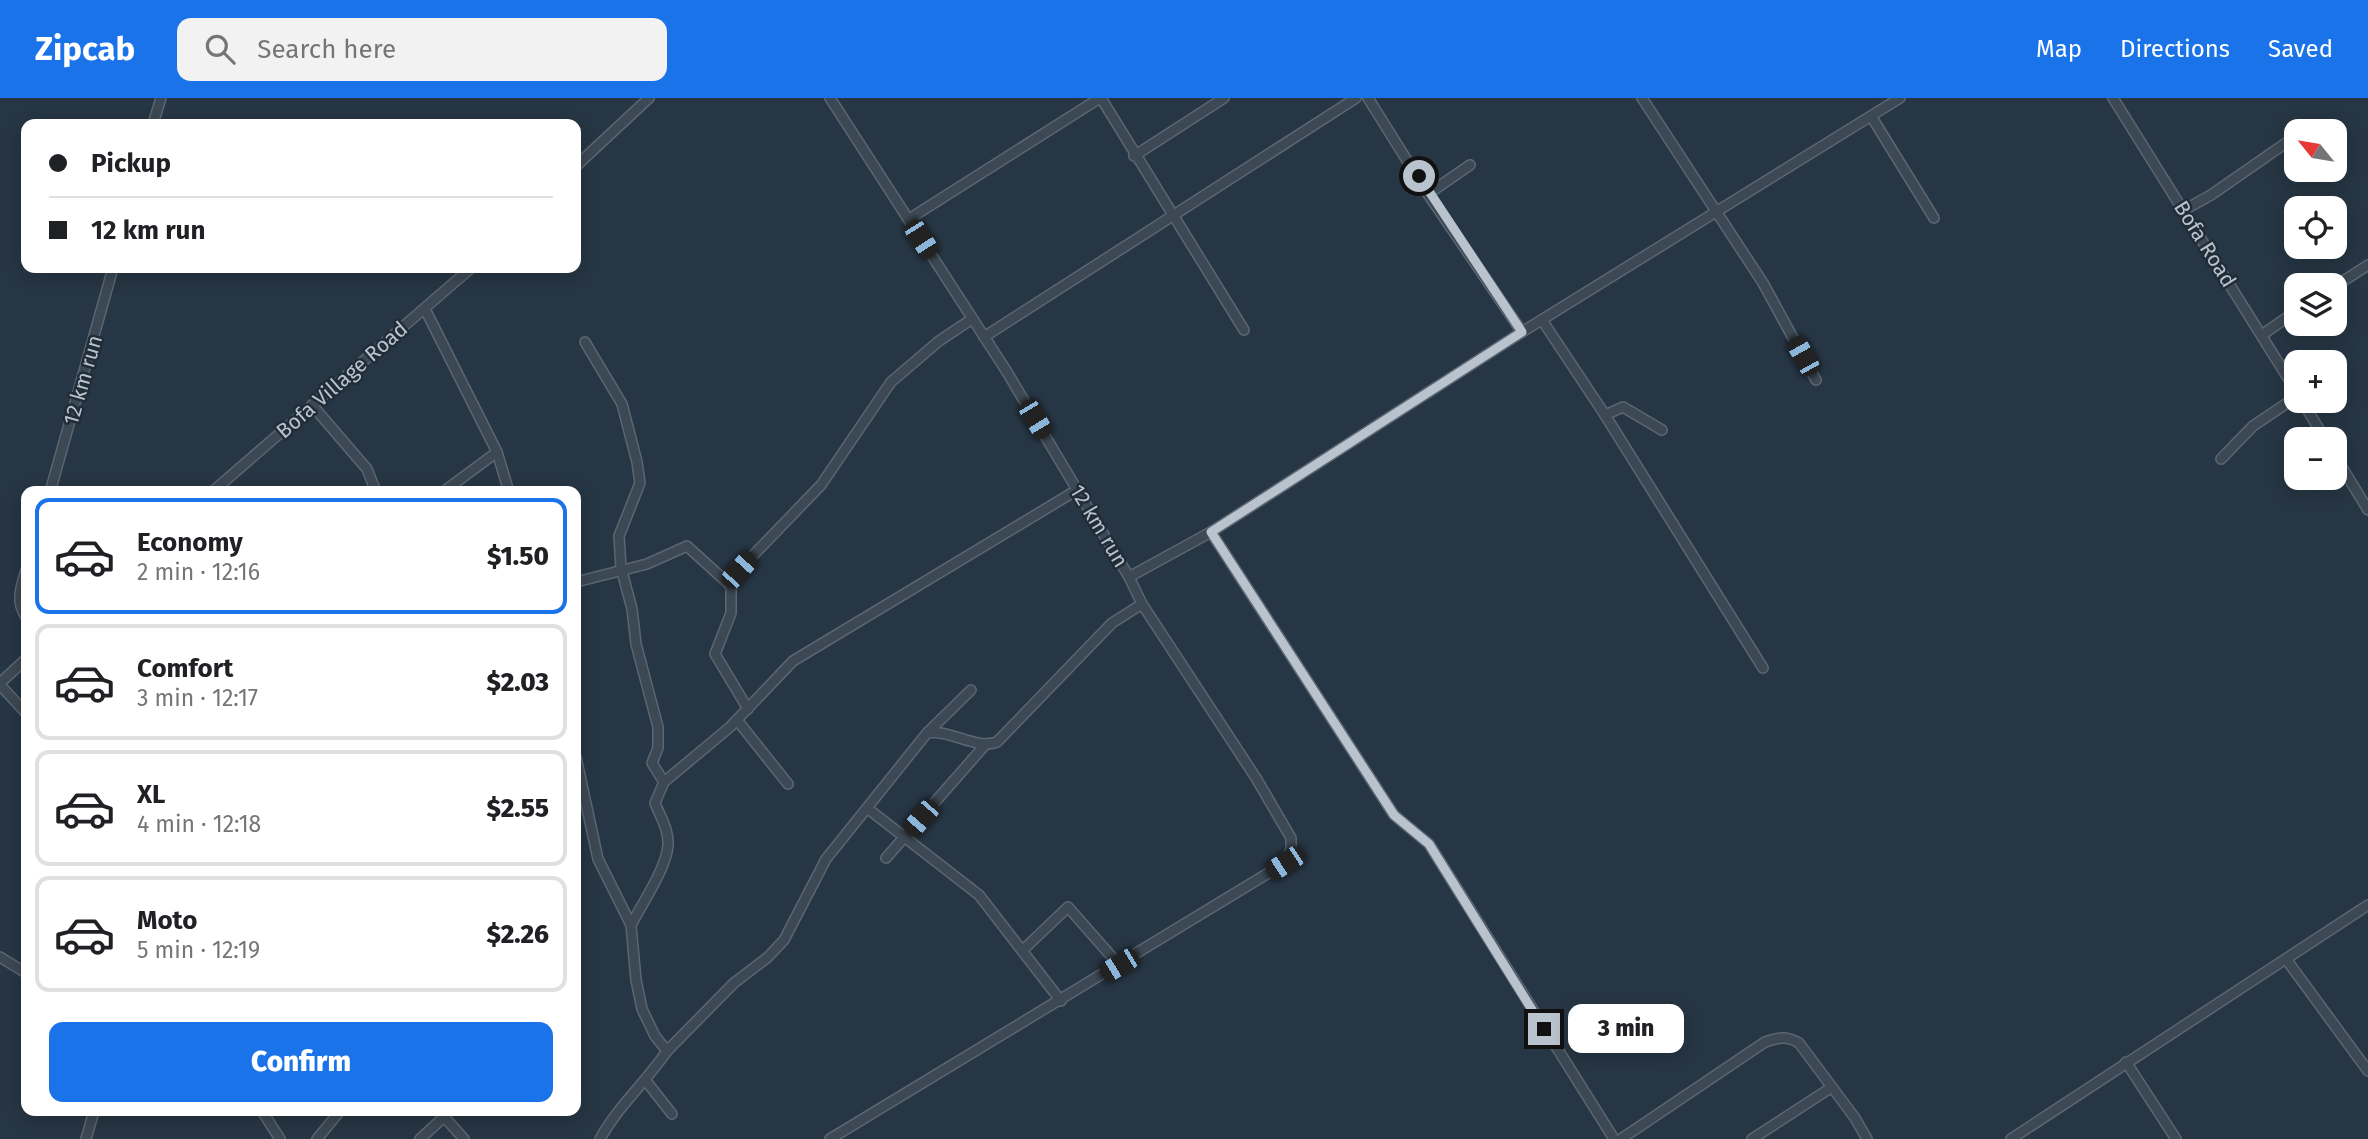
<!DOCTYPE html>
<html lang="en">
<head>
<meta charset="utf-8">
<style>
  :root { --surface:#fff; --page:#f2f2f2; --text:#202124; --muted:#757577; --line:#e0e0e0; --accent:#1a73e8 }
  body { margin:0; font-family:"Fira Sans",sans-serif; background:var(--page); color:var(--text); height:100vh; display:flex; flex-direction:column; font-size:26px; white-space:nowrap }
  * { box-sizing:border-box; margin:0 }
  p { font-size:23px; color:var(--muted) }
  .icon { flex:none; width:38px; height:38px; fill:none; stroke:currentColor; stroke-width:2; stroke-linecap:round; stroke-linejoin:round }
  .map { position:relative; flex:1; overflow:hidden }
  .drawer { position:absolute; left:21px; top:388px; width:560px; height:630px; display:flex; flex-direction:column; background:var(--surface); border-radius:14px; box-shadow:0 4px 18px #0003 }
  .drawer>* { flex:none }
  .hud { position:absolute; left:21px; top:21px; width:560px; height:154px; border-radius:14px; box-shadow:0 4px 18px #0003; display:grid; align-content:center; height:154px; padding:0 28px; background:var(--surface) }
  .needle { width:46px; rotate:300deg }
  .controls { position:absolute; left:2284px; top:21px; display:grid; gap:14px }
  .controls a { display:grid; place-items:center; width:63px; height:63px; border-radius:14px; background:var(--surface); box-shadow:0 4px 18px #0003; font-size:35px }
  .end { position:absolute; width:32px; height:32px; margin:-16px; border:9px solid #b9c3cd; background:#111; box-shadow:0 0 0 4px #111 }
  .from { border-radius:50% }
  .bubble { position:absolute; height:49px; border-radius:14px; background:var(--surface); box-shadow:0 4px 18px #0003; font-size:23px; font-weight:800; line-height:49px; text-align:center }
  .car { position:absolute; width:21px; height:42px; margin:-21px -10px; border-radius:9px; box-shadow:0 0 5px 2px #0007; background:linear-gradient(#222 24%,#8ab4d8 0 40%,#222 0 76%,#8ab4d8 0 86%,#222 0) }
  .hud b { display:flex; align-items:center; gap:24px; height:66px; font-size:26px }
  .hud b+b { border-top:2px solid var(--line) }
  .hud i { width:18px; height:18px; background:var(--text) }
  ul { padding:12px 0 0; list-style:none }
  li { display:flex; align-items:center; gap:21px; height:116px; margin:0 14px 10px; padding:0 14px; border:4px solid var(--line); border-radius:14px }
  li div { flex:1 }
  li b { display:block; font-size:26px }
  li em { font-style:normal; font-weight:800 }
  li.on { border-color:var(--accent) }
  li>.icon { width:63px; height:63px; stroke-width:1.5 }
  .button { display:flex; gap:14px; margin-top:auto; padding:14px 28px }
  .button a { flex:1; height:80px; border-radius:14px; background:var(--accent); color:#fff; font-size:28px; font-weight:800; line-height:80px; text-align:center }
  header { display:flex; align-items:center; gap:42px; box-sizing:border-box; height:98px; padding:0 35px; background:var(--accent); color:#fff }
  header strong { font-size:33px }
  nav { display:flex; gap:38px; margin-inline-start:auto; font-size:24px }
  .search { width:490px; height:63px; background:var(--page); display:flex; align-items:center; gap:18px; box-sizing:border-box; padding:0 24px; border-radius:14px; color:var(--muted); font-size:26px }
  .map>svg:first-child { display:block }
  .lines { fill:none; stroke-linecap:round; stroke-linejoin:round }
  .street-casing { stroke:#5a6671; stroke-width:12 }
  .street { stroke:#3c4853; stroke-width:9 }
  .route { stroke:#b9c3cd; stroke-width:9 }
  .labels { text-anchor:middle; stroke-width:5; stroke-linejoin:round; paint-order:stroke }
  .street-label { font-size:21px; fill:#b9c3cd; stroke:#202d39 }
</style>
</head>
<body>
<header>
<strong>Zipcab</strong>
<div class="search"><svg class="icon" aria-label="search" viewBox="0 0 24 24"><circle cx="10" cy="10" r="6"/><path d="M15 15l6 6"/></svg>Search here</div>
<nav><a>Map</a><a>Directions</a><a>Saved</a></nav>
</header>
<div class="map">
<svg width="2368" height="1041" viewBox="0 0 2368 1041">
  <rect width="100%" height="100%" fill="#273644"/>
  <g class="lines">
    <g class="street-casing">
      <g id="street">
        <path d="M 830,0 L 1007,274 L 1129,479 L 1211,434 L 1394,717 L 1429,746 L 1614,1041"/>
        <path d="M 1101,0 L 1244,232"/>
        <path d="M 1368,0 L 1428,96 L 1522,234"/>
        <path d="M 1642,0 L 1763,185 L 1816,282"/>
        <path d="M 2113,0 L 2296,293"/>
        <path d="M 1871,18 L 1934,120"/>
        <path d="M 153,26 L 161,0"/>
        <path d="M 2302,33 L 2304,32"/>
        <path d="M 1134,58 L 1224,0"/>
        <path d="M 576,68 L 649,0"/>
        <path d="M 1428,96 L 1470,67"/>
        <path d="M 2184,112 L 2211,97 L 2296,38"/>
        <path d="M 909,121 L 1100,0"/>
        <path d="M 2334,189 L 2368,167"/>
        <path d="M 425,211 L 497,354 L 509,394"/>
        <path d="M 1542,222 L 1605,317 L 1623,309 L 1662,332"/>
        <path d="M 2262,237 L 2296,213"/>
        <path d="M 984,239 L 1356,0"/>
        <path d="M 585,244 L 622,306 L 637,364 L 640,385 L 619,438 L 621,470 L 632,511 L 636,546 L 658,629 L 658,650 L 652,665 L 664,684"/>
        <path d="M 2302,303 L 2325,341"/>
        <path d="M 312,307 L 367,371 L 376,394"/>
        <path d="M 1605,317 L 1763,570"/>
        <path d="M 2334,356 L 2368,412"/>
        <path d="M 2221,361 L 2253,328 L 2296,299"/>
        <path d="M 50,394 L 113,170"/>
        <path d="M 212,394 L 471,170"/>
        <path d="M 443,394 L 497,354"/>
        <path d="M 1211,434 L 1522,234 L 1900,0"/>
        <path d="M 26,472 C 21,489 15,503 26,519"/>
        <path d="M 576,484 L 647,466 L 687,448 L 732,489"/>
        <path d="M 0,585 L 26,561"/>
        <path d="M 0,587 L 26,615"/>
        <path d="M 748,611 L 715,556 L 731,515 L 731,490 L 739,472 L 821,387 L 891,284 L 939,243 L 972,221"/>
        <path d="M 737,622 L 788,686"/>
        <path d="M 928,634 L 971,592"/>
        <path d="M 576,659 L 598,761 L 631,827 L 636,882 L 642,911 L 655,938 L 667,953 C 646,984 618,1008 600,1041"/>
        <path d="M 867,710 L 979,797 L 1061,903"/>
        <path d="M 886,760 L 985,647"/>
        <path d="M 631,827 C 642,806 667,769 668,747 C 669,732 660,718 655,705 L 664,684 L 730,629 L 793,563 L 1077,392"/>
        <path d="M 1024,851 L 1068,809 L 1119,867"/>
        <path d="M 0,859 L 26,875"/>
        <path d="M 2286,861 L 2368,973"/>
        <path d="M 667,953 L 734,885 L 768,859 L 784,842 L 826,761 L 927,635 C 951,631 975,652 997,644 L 1112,525 L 1142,506"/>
        <path d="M 2126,964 L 2176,1041"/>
        <path d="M 646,983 L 672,1016"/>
        <path d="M 262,1013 L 280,1041"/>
        <path d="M 439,1013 L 464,1041"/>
        <path d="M 86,1041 L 94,1013"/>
        <path d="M 317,1041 L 340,1013"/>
        <path d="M 420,1041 L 444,1019"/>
        <path d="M 830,1041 L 1285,765 L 1291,751 L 1291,740 L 1256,680 L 1142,506 L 1129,479"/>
        <path d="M 1621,1041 L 1765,944 C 1779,939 1787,938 1799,945 L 1855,1020 L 1867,1041"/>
        <path d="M 1752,1041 L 1832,989"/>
        <path d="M 2011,1041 L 2368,807"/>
      </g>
    </g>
    <use href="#street" class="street"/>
  </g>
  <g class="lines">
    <path class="route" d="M 1419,78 L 1522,234 L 1211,434 L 1394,717 L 1429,746 L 1544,931"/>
  </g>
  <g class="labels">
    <g class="street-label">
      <text transform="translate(2205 146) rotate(58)" y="7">Bofa Road</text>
      <text transform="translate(83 282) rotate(-74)" y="7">12 km run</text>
      <text transform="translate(342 282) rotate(-41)" y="7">Bofa Village Road</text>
      <text transform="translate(1099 428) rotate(59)" y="7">12 km run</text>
    </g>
  </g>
</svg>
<div class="controls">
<a><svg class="needle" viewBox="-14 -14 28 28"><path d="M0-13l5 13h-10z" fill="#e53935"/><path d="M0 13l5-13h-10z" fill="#757577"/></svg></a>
<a><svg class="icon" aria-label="locate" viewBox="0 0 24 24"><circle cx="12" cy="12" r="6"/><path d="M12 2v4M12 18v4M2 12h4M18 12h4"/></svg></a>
<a><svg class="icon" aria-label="layers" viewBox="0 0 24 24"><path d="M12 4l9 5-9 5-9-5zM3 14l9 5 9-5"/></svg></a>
<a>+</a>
<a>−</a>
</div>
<i class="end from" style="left:1419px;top:78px"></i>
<i class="end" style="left:1544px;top:931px"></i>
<div class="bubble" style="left:1568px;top:906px;width:116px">3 min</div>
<i class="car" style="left:921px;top:141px;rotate:147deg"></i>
<i class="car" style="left:1803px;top:258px;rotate:331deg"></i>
<i class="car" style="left:1035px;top:321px;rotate:149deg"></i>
<i class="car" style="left:739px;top:472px;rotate:42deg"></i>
<i class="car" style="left:921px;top:720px;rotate:221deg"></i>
<i class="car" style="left:1285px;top:765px;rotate:237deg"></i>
<i class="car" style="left:1119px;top:867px;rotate:239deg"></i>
<div class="hud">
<b><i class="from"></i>Pickup</b>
<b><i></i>12 km run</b>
</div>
<section class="drawer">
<ul>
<li class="on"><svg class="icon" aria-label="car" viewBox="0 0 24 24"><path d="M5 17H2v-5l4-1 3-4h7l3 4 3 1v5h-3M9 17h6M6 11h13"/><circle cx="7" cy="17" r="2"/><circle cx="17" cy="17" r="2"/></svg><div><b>Economy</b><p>2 min · 12:16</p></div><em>$1.50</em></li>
<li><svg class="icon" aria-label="car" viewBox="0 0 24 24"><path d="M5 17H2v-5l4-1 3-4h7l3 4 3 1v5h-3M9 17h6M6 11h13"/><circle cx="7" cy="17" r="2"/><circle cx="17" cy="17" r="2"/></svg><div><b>Comfort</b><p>3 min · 12:17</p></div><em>$2.03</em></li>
<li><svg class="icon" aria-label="car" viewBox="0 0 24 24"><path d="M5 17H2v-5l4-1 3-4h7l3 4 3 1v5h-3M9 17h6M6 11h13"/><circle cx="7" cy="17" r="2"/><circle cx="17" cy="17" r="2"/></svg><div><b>XL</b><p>4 min · 12:18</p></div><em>$2.55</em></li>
<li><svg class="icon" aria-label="car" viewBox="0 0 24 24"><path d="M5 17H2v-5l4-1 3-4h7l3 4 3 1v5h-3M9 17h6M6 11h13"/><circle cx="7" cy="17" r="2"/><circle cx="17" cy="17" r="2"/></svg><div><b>Moto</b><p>5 min · 12:19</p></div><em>$2.26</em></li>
</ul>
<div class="button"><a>Confirm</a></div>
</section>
</div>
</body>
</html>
